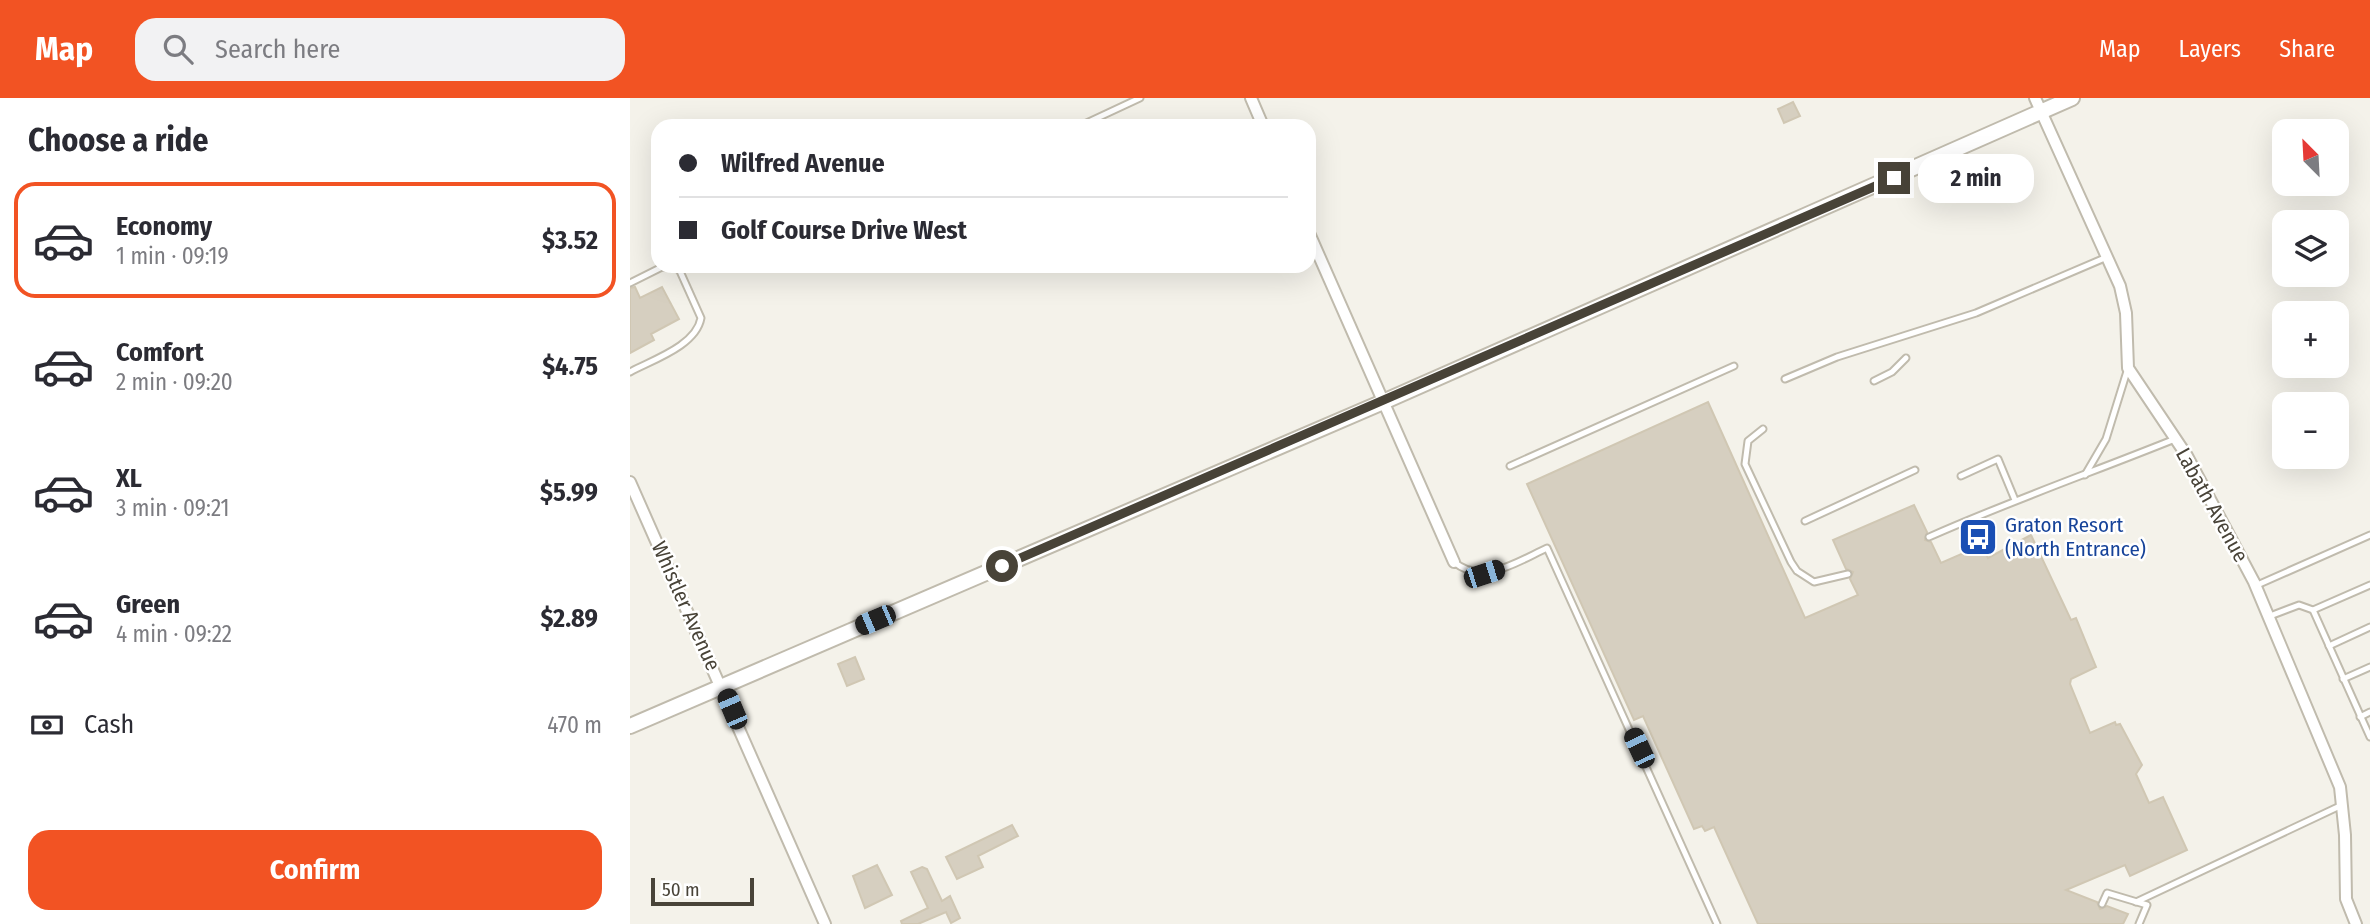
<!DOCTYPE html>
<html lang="en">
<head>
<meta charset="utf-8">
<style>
  :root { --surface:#fff; --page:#f2f2f3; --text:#2b2b33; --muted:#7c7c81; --line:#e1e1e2; --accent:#f25323 }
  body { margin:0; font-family:"Fira Sans Condensed",sans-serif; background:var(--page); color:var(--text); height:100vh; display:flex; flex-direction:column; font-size:26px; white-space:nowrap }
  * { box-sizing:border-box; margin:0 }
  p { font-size:23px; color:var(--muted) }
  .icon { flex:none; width:38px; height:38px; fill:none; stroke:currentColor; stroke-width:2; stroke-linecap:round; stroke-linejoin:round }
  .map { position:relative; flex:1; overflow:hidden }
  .details { display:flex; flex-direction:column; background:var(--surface); width:630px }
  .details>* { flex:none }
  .guide { position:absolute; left:21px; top:21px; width:665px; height:154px; border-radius:21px; box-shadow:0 7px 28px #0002; display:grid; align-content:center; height:154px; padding:0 28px; background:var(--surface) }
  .needle { width:46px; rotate:336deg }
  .fabs { position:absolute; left:1642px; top:21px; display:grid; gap:14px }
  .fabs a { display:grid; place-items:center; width:77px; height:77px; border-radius:14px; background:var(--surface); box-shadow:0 7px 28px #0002; font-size:35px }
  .scale { position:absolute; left:21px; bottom:18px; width:103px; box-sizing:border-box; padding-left:7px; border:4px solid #484338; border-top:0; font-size:19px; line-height:24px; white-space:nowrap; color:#484338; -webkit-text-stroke:5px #fff; paint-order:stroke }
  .end { position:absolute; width:32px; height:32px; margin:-16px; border:9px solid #484338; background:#fff; box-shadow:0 0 0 4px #fff }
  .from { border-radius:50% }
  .bubble { position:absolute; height:49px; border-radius:21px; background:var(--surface); box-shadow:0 7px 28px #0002; font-size:23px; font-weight:700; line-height:49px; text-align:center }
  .car { position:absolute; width:21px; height:42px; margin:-21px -10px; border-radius:9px; box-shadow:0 0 5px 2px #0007; background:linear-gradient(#222 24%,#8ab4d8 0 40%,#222 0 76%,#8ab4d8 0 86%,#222 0) }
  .guide b { display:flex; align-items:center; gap:24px; height:66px; font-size:26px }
  .guide b+b { border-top:2px solid var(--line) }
  .guide i { width:18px; height:18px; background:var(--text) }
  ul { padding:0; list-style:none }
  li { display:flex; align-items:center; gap:21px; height:116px; margin:0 14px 10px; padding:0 14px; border:4px solid transparent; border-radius:21px }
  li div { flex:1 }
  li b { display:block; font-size:26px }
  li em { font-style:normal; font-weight:700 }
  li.current { border-color:var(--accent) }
  li>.icon { width:63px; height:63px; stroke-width:1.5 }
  h2 { padding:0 28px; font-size:32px; line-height:84px }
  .pay { display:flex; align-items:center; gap:18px; height:77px; padding:0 28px; font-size:26px }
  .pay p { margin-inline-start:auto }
  .button { display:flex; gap:14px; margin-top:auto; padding:14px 28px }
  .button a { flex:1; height:80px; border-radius:21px; background:var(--accent); color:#fff; font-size:28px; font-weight:700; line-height:80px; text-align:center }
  header { display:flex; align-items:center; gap:42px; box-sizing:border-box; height:98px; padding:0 35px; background:var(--accent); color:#fff }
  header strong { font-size:33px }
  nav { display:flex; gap:38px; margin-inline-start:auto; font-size:24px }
  .search { width:490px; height:63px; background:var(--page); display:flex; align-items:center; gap:18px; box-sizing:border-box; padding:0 24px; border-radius:21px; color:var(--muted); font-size:26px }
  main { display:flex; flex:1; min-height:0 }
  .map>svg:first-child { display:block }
  .building { fill:#d6cfc0; stroke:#d0c7b3; stroke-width:2 }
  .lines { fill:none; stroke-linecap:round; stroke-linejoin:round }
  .service-casing { stroke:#c0bbad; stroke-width:9 }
  .minor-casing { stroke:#c0bbad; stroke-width:14 }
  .tertiary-casing { stroke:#c0bbad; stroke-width:18 }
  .service { stroke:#fff; stroke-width:5 }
  .minor { stroke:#fff; stroke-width:10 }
  .tertiary { stroke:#fff; stroke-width:14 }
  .route { stroke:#484338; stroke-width:9 }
  .labels { text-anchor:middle; stroke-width:5; stroke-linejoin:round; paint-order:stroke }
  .street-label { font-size:21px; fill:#484338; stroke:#fff }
  .transit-label { font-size:21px; fill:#164399; stroke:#fff; text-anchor:start }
</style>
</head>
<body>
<header>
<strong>Map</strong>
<div class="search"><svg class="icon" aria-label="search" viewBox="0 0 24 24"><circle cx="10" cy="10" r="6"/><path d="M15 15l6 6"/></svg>Search here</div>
<nav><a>Map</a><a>Layers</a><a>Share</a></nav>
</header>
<main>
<section class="details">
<h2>Choose a ride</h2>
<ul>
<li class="current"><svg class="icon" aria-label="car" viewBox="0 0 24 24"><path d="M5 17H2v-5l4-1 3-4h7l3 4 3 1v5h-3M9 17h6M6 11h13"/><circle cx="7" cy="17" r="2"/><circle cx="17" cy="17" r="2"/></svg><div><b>Economy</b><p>1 min · 09:19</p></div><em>$3.52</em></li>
<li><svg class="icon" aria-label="car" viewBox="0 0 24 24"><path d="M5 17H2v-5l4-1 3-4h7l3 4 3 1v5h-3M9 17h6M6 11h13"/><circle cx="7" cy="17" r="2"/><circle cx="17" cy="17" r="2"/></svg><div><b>Comfort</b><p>2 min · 09:20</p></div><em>$4.75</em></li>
<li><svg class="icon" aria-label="car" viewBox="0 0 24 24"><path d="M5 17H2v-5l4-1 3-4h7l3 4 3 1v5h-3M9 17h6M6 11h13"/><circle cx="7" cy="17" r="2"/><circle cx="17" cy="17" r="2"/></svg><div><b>XL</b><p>3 min · 09:21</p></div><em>$5.99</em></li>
<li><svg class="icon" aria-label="car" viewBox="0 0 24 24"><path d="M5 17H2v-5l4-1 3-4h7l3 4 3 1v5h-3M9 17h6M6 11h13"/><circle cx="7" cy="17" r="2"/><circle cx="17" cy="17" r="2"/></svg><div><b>Green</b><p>4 min · 09:22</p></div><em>$2.89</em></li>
</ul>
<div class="pay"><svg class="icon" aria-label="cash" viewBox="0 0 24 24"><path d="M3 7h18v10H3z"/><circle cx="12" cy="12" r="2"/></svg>Cash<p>470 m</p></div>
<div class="button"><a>Confirm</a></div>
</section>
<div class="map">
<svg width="1740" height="826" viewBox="0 0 1740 826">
  <rect width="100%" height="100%" fill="#f4f2ea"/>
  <g class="building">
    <path d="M 1163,4 L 1170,18 L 1154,25 L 1148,11 Z"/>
    <path d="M 5,189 L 10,200 L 32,189 L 49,221 L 21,236 L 24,242 L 0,255 L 0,190 Z"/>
    <path d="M 1078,304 L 1175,520 L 1228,497 L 1220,481 L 1223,474 L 1216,471 L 1203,442 L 1284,407 L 1297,434 L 1295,442 L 1301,444 L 1311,465 L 1352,447 L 1358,460 L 1401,437 L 1441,522 L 1446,520 L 1466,569 L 1441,581 L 1440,586 L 1460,635 L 1485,624 L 1486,627 L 1490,626 L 1512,667 L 1506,676 L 1519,705 L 1533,699 L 1557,752 L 1500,778 L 1495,767 L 1436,792 L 1467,804 L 1470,811 L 1477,808 L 1498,816 L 1493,826 L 1128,826 L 1084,729 L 1075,733 L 1072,728 L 1064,731 L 1013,618 L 1004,622 L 897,386 Z"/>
    <path d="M 225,559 L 234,581 L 217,588 L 208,566 Z"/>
    <path d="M 382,727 L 388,738 L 348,758 L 353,769 L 327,781 L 316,759 Z"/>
    <path d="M 247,767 L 262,797 L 235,810 L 223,778 Z"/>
    <path d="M 292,769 L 297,771 L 312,803 L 320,798 L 330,820 L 321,825 L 316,814 L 288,826 L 272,826 L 271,823 L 298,810 L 281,774 Z"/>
  </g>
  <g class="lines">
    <g class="service-casing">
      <g id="service">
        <path d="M 450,28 L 510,0"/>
        <path d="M 0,185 L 32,169 L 49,171 L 71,220 C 66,248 22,262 0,274"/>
        <path d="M 1155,281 L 1207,259 L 1346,215 L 1477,159"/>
        <path d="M 1244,283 L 1262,274 L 1276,260"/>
        <path d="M 1133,331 L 1118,343 L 1115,366 L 1161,464 L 1167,473 L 1184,484 L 1218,476"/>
        <path d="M 880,368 L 1104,268"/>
        <path d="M 1455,377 L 1476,341 L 1498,270"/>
        <path d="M 1331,378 L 1368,361 L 1385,402"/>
        <path d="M 1175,423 L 1285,372"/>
        <path d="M 1299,439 C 1380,403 1463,374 1545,341"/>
        <path d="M 824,464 C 853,488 887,464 917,450 L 1087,826"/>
        <path d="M 1625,488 L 1740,437"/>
        <path d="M 1683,512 L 1740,639"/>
        <path d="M 1640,518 L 1669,507 L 1683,512 L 1740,487"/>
        <path d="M 1699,548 L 1740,529"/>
        <path d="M 1713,581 L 1740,569"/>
        <path d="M 1730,619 L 1740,614"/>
        <path d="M 1506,804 L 1712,707"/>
        <path d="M 1472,806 L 1477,795 L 1517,807 L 1509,826"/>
      </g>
    </g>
    <g class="minor-casing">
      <g id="minor">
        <path d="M 621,0 L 633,28"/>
        <path d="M 1405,0 L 1490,188 L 1496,215 L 1498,270 L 1557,358 L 1624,484 L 1710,689 L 1715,737 L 1716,801 L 1726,826"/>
        <path d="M 679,135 L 824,464"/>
        <path d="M 0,384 L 195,826"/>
      </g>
    </g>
    <g class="tertiary-casing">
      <path id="tertiary" d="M 0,628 L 753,304 L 1442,0"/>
    </g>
    <use href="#service" class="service"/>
    <use href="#minor" class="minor"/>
    <use href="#tertiary" class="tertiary"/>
  </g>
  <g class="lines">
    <path class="route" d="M 372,468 L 1264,80"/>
  </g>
  <defs>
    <g id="bus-square" transform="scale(2.0125)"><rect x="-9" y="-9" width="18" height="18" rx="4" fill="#1a4fb4" stroke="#fff"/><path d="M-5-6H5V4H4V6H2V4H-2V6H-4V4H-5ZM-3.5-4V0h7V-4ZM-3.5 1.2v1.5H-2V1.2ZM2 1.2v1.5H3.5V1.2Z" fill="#fff"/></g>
  </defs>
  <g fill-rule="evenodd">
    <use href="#bus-square" x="1348" y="439"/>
  </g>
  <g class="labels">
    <g class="street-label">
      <text transform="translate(1582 407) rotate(61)" y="7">Labath Avenue</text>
      <text transform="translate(56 508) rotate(66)" y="7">Whistler Avenue</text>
    </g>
    <g class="transit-label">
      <text x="1375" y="434">Graton Resort<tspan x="1375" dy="24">(North Entrance)</tspan></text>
    </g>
  </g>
</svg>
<div class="fabs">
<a><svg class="needle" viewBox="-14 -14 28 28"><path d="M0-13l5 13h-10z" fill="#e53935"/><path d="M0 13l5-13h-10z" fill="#7c7c81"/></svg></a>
<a><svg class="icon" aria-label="layers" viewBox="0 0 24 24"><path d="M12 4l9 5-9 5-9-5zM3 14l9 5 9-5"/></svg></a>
<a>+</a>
<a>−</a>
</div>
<div class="scale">50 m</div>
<i class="end from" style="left:372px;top:468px"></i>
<i class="end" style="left:1264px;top:80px"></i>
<div class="bubble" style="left:1288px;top:56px;width:116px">2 min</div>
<i class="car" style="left:854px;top:476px;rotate:72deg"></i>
<i class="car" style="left:245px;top:522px;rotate:247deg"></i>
<i class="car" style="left:102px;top:611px;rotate:337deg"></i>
<i class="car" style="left:1009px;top:650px;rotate:335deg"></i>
<div class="guide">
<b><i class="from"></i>Wilfred Avenue</b>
<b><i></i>Golf Course Drive West</b>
</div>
</div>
</main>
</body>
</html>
